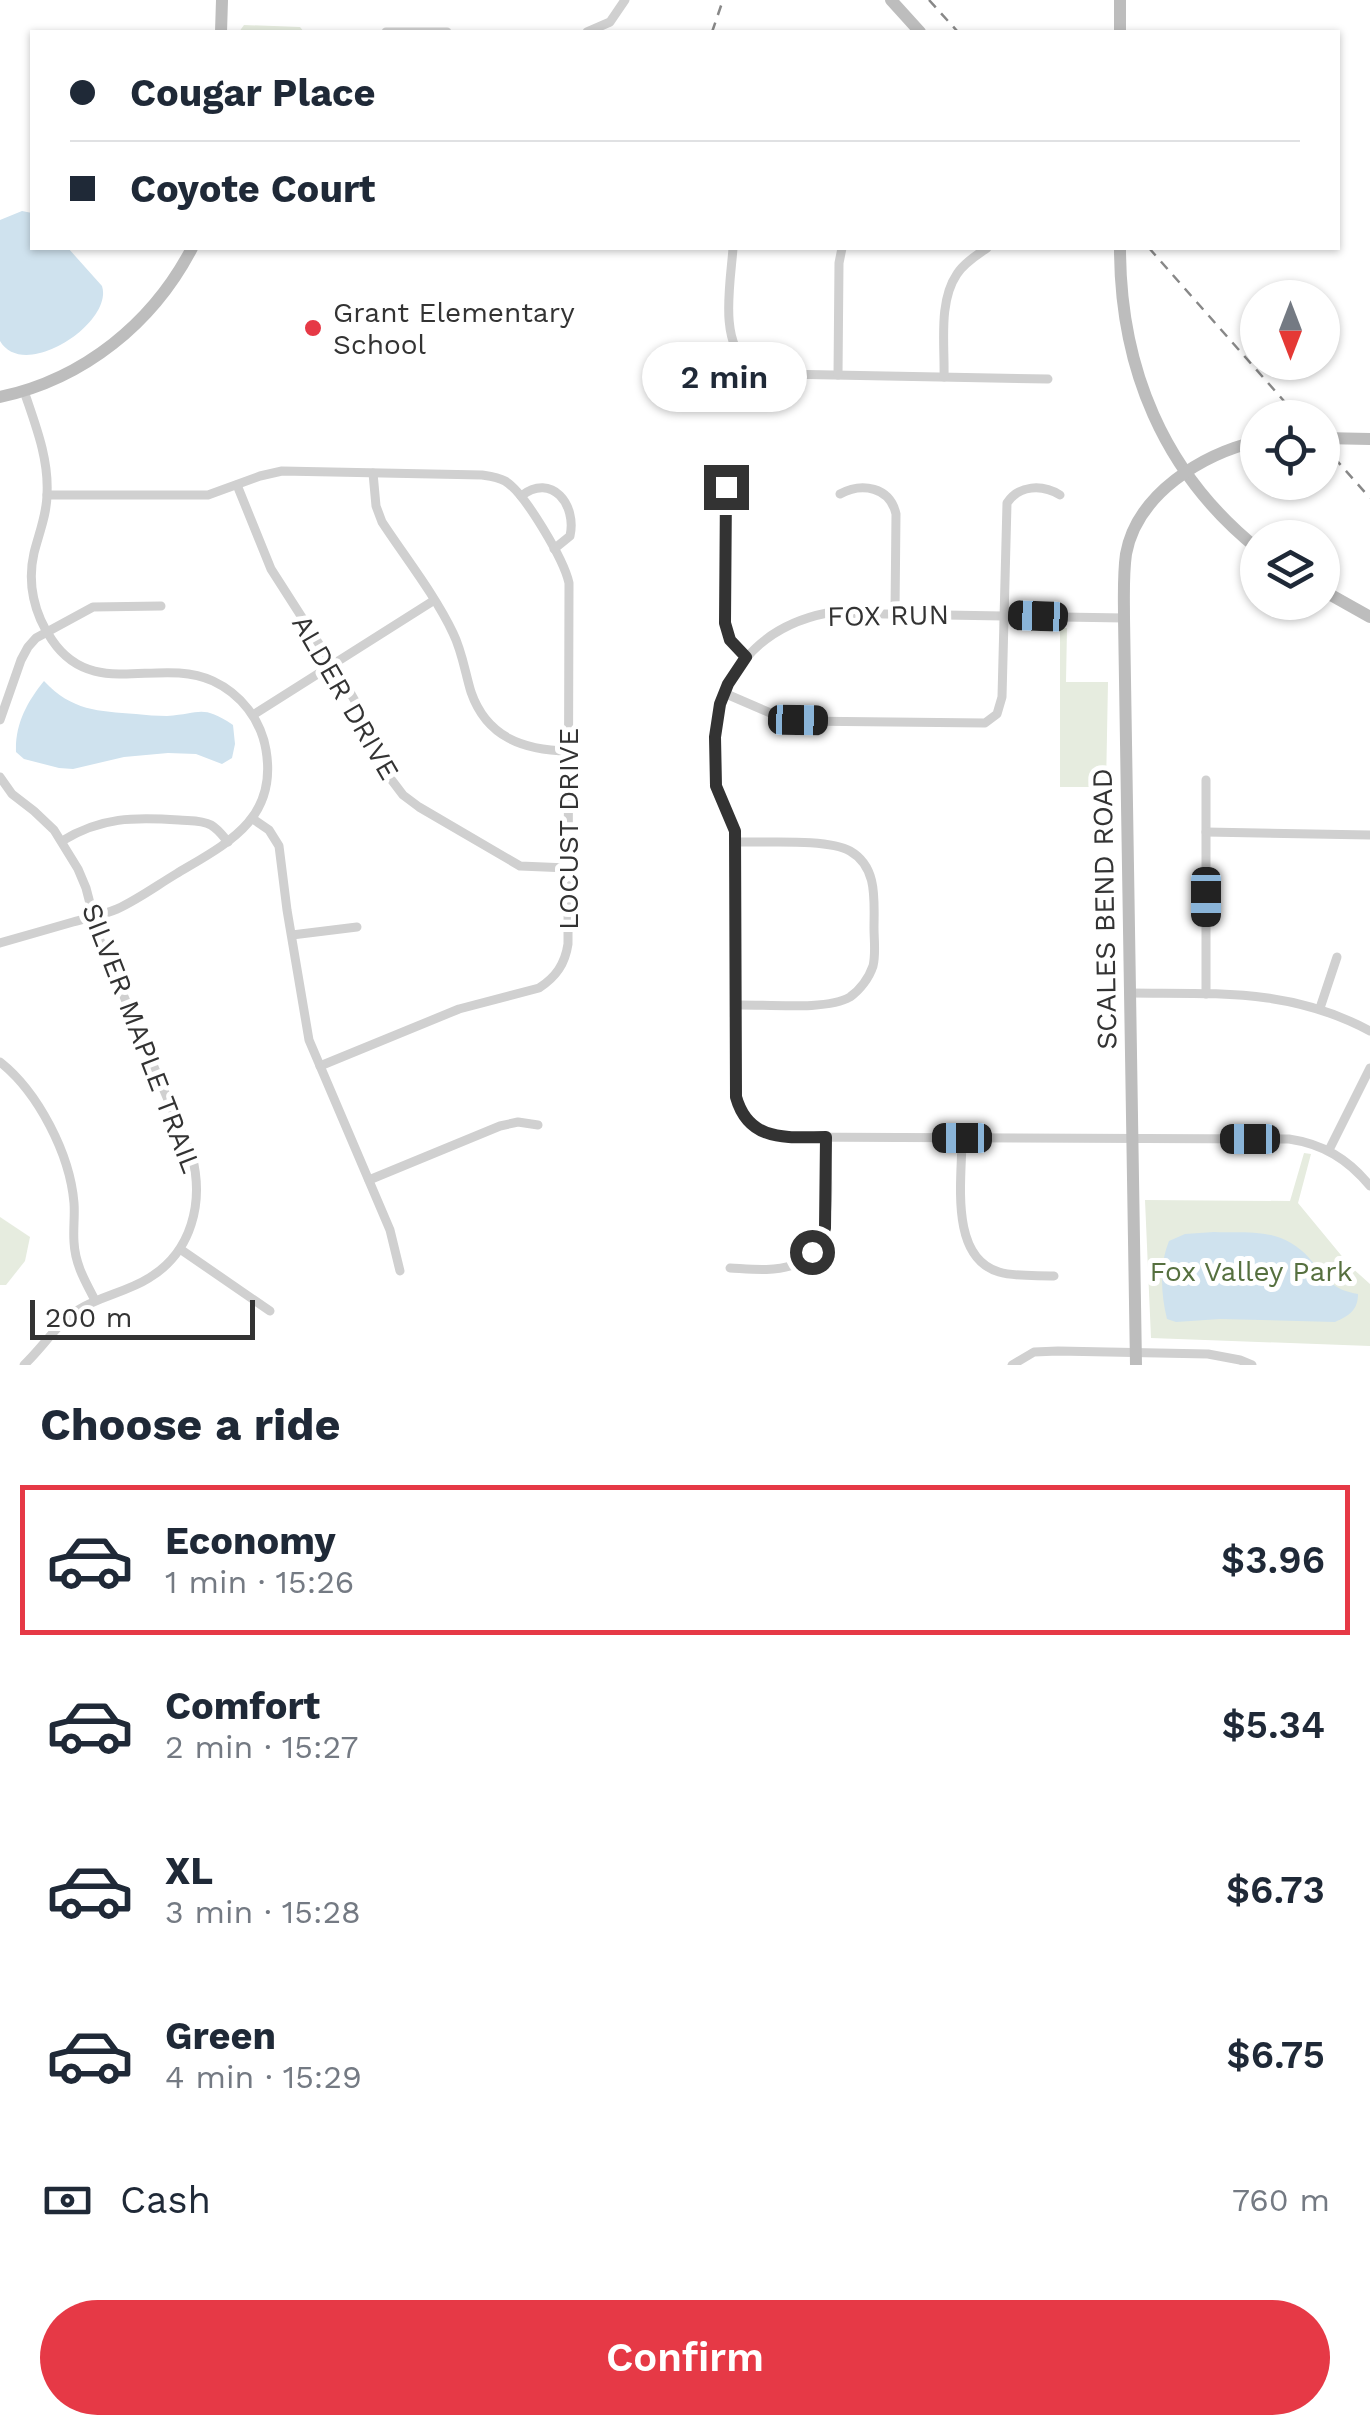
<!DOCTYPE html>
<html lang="en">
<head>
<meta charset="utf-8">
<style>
  :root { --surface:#fff; --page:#f6f6f7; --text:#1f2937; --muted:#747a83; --line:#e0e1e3; --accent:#e63946 }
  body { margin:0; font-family:"Work Sans",sans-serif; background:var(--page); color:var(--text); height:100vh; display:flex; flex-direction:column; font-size:38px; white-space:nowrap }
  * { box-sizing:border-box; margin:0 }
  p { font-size:32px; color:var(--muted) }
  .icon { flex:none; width:55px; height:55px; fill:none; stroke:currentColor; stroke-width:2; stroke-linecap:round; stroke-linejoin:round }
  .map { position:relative; height:1365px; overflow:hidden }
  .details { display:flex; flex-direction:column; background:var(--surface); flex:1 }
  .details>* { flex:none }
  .top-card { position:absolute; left:30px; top:30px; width:1310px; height:220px; border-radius:0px; box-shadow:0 2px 8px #0004; display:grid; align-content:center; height:220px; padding:0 40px; background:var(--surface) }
  .needle { width:65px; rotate:180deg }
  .fabs { position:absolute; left:1240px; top:280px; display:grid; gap:20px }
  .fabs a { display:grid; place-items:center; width:100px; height:100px; border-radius:50%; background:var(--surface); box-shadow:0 2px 8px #0004; font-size:50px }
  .scale { position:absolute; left:30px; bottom:25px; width:225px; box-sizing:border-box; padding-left:10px; border:5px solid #333; border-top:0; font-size:28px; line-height:35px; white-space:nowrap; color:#333; -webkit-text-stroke:8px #fff; paint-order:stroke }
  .end { position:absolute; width:45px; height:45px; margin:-22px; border:12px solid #333; background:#fff; box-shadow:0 0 0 5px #fff }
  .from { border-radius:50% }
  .bubble { position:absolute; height:70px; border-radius:35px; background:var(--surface); box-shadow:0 2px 8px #0004; font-size:32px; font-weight:600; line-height:70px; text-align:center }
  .car { position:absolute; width:30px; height:60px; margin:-30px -15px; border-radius:12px; box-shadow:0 0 8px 2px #0007; background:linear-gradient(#222 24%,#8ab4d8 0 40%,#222 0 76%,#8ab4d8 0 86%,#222 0) }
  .top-card b { display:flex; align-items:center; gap:35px; height:95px; font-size:38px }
  .top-card b+b { border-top:2px solid var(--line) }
  .top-card i { width:25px; height:25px; background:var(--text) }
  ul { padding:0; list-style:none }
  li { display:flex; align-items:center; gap:30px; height:150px; margin:0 20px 15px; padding:0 20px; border:5px solid transparent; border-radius:0px }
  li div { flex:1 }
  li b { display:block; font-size:38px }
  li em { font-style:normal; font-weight:600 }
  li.active { border-color:var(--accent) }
  li>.icon { width:90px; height:90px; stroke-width:1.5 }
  h2 { padding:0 40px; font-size:45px; line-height:120px }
  .pay { display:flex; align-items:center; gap:25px; height:110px; padding:0 40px; font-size:38px }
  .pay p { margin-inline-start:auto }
  .cta { display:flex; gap:20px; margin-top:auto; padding:20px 40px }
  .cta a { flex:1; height:115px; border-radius:60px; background:var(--accent); color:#fff; font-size:40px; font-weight:600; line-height:115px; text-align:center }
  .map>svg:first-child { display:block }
  .green { fill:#e6ecdf }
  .water { fill:#cfe2ee }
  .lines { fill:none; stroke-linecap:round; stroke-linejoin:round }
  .street { stroke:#d0d0d0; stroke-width:9 }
  .secondary { stroke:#bdbdbd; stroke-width:12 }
  .rail { stroke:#888; stroke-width:2.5; stroke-dasharray:10 8; stroke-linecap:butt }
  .route { stroke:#333; stroke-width:12 }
  .poi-dot { fill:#e63946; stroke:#fff; stroke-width:4 }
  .labels { text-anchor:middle; stroke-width:10; stroke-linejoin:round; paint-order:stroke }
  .poi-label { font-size:28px; fill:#333; stroke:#fff; text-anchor:start }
  .street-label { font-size:28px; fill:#333; stroke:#fff }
  .park-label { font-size:28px; fill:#56703f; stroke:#fff }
</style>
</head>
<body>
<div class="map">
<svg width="1370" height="1365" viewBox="0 0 1370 1365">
  <rect width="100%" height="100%" fill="#fff"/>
  <g class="green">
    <path d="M 244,25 L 300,27 L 304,32 L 239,32 Z"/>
    <path d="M 1060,628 L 1067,628 L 1066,682 L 1108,682 L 1106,787 L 1060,787 Z"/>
    <path d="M 1304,1153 L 1311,1154 L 1298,1203 L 1350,1266 L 1370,1284 L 1370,1346 L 1151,1338 L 1145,1200 L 1290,1201 Z"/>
    <path d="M 0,1217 L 30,1237 L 25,1261 L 6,1285 L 0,1285 Z"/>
  </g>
  <g class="water">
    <path d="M 22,211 L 32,213 L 32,248 L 68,248 L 102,286 C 114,323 24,382 0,341 L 0,220 Z"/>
    <path d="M 44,681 C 72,711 98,711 136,714 C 146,715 157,716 167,716 C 201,714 201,704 233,725 L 235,744 L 232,758 L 222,764 L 196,754 L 168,753 L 124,757 L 73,769 L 59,768 L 24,759 L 16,752 C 15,724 27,702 44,681 Z"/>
    <path d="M 1214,1232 C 1239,1233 1268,1229 1291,1243 C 1322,1261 1317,1287 1358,1294 C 1358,1310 1349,1316 1335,1322 L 1220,1319 L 1176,1322 L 1167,1319 C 1161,1295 1159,1265 1169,1241 L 1185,1234 Z"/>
  </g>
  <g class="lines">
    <g class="street">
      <path d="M 386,32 L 447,32"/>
      <path d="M 587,32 L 610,22 L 625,0"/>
      <path d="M 733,248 C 731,280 718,343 749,365 C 758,371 770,372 781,374 L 1048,379"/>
      <path d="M 838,375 L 839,263 L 842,248"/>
      <path d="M 944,377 C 945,345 938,302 957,274 C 964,263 977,255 987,248"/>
      <path d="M 373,473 L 376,506 L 382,522 C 405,557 435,595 453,633 C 462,651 465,672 471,692 C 487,738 524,750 568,751"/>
      <path d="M 237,485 L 271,569 L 351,694 L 359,708 L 378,762 L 403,795 L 419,807 L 520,866 L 568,868"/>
      <path d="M 726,487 L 725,623 L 731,640 L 746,657"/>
      <path d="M 840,494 C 862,482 890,487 896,514 L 895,612"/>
      <path d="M 47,495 L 208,495 L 260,476 L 282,471 L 482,475 C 489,476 498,477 505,481 C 525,493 564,560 569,583 L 568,944 C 565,964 556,977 539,988 L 459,1009 L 320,1066"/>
      <path d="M 521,496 C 552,472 577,505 570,536 L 554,549"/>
      <path d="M 1124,618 L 827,613 C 757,627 715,678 715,750 C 715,762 713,776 716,788 C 720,804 731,815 735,831 L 735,1081 C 737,1111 750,1131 781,1137 L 1289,1139 C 1323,1144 1348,1159 1370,1186"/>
      <path d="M 724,693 L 775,715 L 798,721 L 985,723 L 997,714 L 1002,697 L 1007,503 C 1019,485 1042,484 1060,495"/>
      <path d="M 253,715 L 433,601"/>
      <path d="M 0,720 L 21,660 L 28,647 L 36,638 L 93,607 L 161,606"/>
      <path d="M 0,777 L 12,794 L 34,811 L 54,830 L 78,869 L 86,888 L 99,938 L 192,1156 C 204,1202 192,1252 149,1278 C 127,1292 100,1296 78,1310 C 56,1325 43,1347 24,1365"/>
      <path d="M 1206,780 L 1206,994"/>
      <path d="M 253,819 L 269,830 L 279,846 L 287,910 L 309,1040 L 390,1230 L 400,1271"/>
      <path d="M 1206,832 L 1370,835"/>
      <path d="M 62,841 C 101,817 134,817 179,820 C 190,821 202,820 211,825 C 218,829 223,836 228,842"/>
      <path d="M 292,935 L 357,927"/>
      <path d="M 0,943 C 24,936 49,929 73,922 C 87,918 103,915 117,909 C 137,900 156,886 176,874 C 226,844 278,820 266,750 C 261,720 241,694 213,681 C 158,656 93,701 52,640 C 34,614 27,583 34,553 C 39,533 47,514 47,494 C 49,458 35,424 24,391"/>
      <path d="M 1130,993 C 1218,994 1290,988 1370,1031"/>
      <path d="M 735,1005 C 763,1004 827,1011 850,997 C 860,990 869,978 873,966 C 876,954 874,940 874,928 C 874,900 878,867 850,851 C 828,838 763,843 735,842"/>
      <path d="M 1320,1008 L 1337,957"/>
      <path d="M 0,1062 C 38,1092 70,1154 74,1203 C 75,1216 73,1229 74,1242 C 75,1264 85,1281 95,1300"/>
      <path d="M 962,1138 C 962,1179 949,1257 999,1272 C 1016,1277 1036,1275 1054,1276"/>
      <path d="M 1329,1150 L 1370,1068"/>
      <path d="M 369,1180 L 500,1126 L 518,1122 L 538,1125"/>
      <path d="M 180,1249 L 270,1311"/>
      <path d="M 730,1268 C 750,1269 773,1272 793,1265 C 839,1249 826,1176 826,1137"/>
      <path d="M 1012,1365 L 1034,1352 L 1058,1351 L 1208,1354 L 1240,1360 L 1252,1365"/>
    </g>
    <g class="secondary">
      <path d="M 891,0 L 920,32"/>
      <path d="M 221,32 L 222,0"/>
      <path d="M 1120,32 L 1120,0"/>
      <path d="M 1120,248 C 1120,367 1163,473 1258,549"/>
      <path d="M 0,397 C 84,379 153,323 192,248"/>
      <path d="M 1322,438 L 1370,439"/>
      <path d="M 1322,590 L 1370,617"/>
      <path d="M 1136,1365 L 1124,618 C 1124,597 1123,575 1126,554 C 1137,494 1202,454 1258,441"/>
    </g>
    <g class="rail">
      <path d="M 929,0 L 958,32"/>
      <path d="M 712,32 L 723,0"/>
      <path d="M 1149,248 L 1299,418"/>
      <path d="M 1322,444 L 1370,498"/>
    </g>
  </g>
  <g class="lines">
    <path class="route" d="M 726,487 L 725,623 L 730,640 L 746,657 L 728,684 L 720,704 L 715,737 L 716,786 L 735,831 L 736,1097 C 749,1143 787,1137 826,1137 L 825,1228 L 822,1237 L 812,1252"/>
  </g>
  <circle class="poi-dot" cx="313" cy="328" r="10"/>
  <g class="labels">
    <g class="poi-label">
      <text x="333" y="322">Grant Elementary<tspan x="333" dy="32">School</tspan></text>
    </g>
    <g class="street-label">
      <text transform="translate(888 615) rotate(-1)" y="10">FOX RUN</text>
      <text transform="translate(346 697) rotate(60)" y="10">ALDER DRIVE</text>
      <text transform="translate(568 829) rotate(-90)" y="10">LOCUST DRIVE</text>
      <text transform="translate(1104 909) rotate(-91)" y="10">SCALES BEND ROAD</text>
      <text transform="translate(142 1038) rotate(69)" y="10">SILVER MAPLE TRAIL</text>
    </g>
    <g class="park-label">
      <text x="1251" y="1281">Fox Valley Park</text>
    </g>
  </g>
</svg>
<div class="fabs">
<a><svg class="needle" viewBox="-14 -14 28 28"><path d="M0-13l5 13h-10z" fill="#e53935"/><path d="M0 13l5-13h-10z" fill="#747a83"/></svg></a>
<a><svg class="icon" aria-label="locate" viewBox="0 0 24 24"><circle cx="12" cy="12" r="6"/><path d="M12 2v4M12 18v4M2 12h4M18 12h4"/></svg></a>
<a><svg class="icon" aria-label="layers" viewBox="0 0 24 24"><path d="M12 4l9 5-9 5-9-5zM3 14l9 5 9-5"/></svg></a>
</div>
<div class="scale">200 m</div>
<i class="end from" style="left:812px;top:1252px"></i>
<i class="end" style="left:726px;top:487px"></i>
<div class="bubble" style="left:642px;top:342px;width:165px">2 min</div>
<i class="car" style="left:1038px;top:616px;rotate:272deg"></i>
<i class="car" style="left:798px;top:720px;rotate:91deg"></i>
<i class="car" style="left:1206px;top:897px;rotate:180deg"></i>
<i class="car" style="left:962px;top:1138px;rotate:270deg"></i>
<i class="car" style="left:1250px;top:1139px;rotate:270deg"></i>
<div class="top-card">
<b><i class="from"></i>Cougar Place</b>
<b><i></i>Coyote Court</b>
</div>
</div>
<section class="details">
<h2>Choose a ride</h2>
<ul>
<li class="active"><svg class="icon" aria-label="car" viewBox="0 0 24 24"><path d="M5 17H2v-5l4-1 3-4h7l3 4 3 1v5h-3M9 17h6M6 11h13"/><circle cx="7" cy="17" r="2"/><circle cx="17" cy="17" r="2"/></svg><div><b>Economy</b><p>1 min · 15:26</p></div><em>$3.96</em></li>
<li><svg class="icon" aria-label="car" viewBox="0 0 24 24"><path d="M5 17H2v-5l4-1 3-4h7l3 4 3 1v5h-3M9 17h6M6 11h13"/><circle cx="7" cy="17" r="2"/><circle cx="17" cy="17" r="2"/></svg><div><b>Comfort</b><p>2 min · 15:27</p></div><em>$5.34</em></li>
<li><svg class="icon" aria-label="car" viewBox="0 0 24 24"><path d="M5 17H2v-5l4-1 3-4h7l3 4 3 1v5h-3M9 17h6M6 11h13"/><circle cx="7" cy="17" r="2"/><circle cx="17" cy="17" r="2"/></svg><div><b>XL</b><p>3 min · 15:28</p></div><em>$6.73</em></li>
<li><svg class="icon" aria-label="car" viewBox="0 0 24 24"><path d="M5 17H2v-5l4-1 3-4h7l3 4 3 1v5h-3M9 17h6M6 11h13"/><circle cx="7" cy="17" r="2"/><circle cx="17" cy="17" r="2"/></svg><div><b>Green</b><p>4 min · 15:29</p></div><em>$6.75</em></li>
</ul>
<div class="pay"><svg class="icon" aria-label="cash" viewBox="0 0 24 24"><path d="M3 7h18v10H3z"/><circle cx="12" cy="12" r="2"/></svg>Cash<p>760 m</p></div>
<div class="cta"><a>Confirm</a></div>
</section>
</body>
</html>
